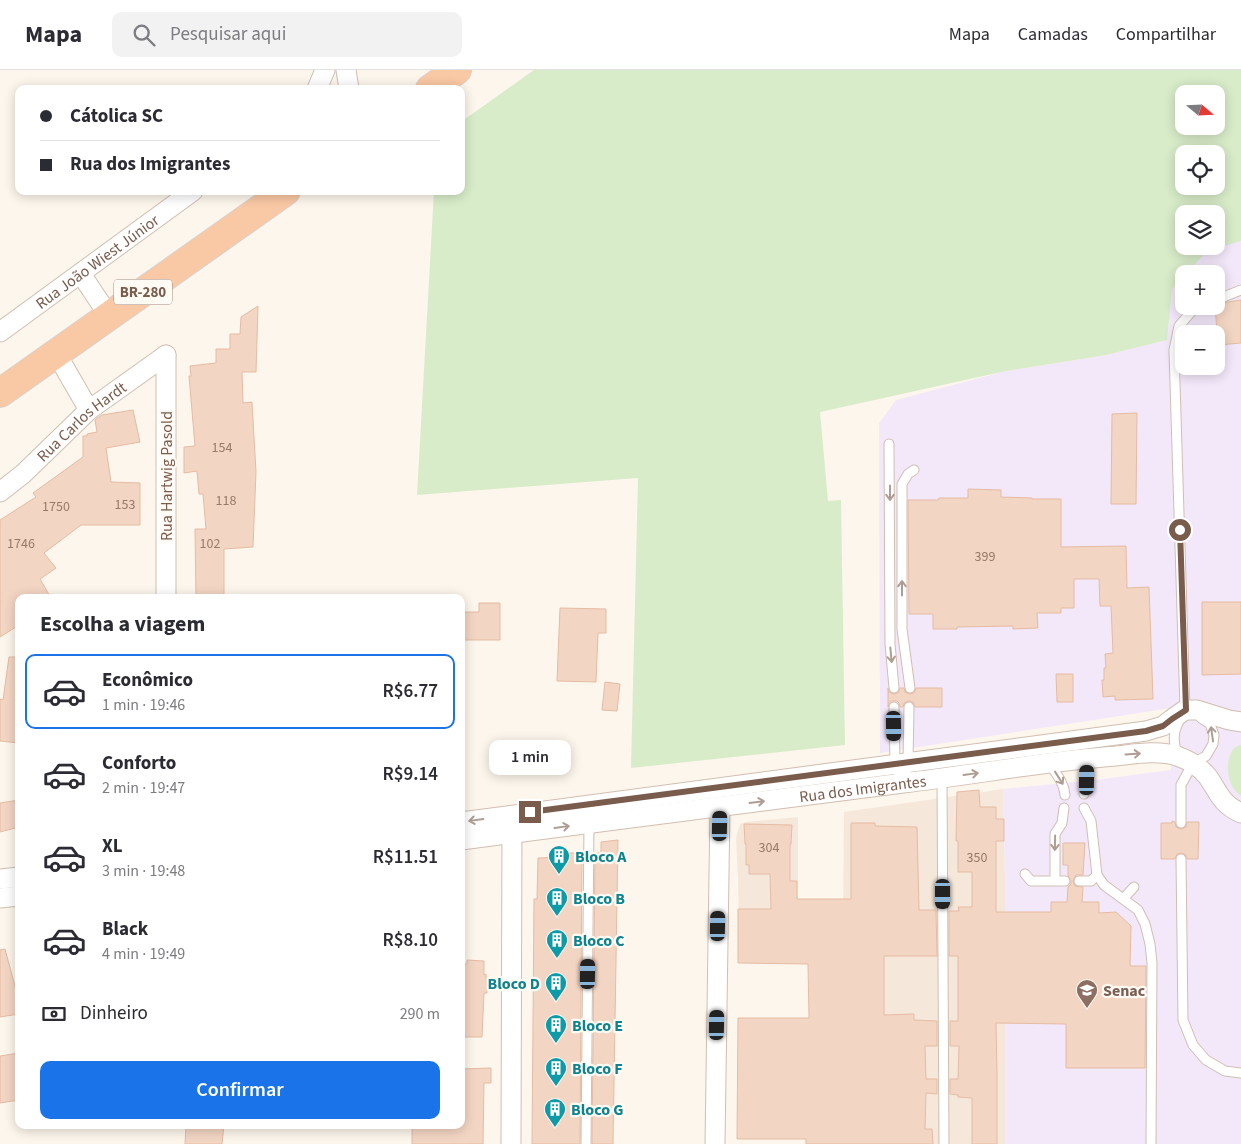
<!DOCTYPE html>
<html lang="pt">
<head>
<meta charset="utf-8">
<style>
  :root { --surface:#fff; --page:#f2f2f3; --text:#2b2b33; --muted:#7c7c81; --line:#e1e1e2; --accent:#1a73e8 }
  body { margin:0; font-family:"Source Sans 3",sans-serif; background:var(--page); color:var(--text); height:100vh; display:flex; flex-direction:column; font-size:19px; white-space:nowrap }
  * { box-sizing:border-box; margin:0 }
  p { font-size:16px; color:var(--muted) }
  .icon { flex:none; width:28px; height:28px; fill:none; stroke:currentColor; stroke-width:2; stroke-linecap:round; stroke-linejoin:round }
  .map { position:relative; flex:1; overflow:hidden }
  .sheet { position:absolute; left:15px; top:524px; width:450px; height:535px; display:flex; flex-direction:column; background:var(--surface); border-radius:10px; box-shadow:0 2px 12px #0003 }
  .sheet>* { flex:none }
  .guide { position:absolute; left:15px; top:15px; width:450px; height:110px; border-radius:10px; box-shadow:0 2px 12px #0003; display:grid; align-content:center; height:110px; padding:0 25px; background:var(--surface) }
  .needle { width:32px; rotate:109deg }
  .tools { position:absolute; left:1175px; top:15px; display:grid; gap:10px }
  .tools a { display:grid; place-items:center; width:50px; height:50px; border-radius:10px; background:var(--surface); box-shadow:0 2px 12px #0003; font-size:25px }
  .end { position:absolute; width:22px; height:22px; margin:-11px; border:6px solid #7a5c4d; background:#fff; box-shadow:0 0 0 2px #fff }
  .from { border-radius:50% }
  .bubble { position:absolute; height:35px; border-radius:10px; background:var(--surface); box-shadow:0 2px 12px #0003; font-size:16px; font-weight:600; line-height:35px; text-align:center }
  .car { position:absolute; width:15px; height:30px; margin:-15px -8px; border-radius:6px; box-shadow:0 0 4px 1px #0007; background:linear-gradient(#222 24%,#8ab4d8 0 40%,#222 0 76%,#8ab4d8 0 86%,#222 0) }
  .guide b { display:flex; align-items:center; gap:18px; height:48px; font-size:19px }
  .guide b+b { border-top:1px solid var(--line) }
  .guide i { width:12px; height:12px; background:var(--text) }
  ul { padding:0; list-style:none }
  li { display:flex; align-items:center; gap:15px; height:75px; margin:0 10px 8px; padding:0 15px; border:2px solid transparent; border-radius:10px }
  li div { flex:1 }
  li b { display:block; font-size:19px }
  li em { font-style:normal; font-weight:600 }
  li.on { border-color:var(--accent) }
  li>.icon { width:45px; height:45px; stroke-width:1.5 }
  h2 { padding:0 25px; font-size:22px; line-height:60px }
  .pay { display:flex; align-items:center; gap:12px; height:55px; padding:0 25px; font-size:19px }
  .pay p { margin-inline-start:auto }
  .action { display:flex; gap:10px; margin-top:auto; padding:10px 25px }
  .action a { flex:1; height:58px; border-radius:10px; background:var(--accent); color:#fff; font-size:20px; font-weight:600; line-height:58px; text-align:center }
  header { display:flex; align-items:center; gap:30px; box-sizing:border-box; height:70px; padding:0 25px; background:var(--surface); border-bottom:1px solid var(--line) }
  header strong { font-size:24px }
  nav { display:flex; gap:28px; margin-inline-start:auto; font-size:18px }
  .search { width:350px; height:45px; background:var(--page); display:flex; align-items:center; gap:12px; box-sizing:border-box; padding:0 18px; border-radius:10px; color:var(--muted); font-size:19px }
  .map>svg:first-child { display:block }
  .residential { fill:#f5e8da }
  .education { fill:#f3e8fa; fill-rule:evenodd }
  .green { fill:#d8ecc9; fill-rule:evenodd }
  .building { fill:#f3d5c3; stroke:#e6bba3 }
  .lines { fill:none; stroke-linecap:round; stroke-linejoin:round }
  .service-casing { stroke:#d1beb0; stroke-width:11 }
  .minor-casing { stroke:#d1beb0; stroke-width:21 }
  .trunk-casing { stroke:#dad1cd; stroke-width:30 }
  .service { stroke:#fff; stroke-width:9 }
  .minor { stroke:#fff; stroke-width:19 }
  .trunk { stroke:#f9c8a4; stroke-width:28 }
  .oneway { stroke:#af9d94 }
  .route { stroke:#7a5c4d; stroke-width:6 }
  .labels { text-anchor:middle; stroke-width:4.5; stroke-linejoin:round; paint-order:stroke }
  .number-label { font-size:14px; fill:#987a6a }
  .shield { fill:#fffaf3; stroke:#a28b7f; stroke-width:1 }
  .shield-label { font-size:15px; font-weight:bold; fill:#7a5c4d }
  .street-label { font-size:16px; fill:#7a5c4d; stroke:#fffaf3 }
  .culture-label { font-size:16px; font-weight:bold; fill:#0d838f; stroke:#fffaf3; text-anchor:start }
  .education-label { font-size:16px; font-weight:bold; fill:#785e54; stroke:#fffaf3; text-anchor:start }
</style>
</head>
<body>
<header>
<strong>Mapa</strong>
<div class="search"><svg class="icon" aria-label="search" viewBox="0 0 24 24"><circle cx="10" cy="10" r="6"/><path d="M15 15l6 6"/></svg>Pesquisar aqui</div>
<nav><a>Mapa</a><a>Camadas</a><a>Compartilhar</a></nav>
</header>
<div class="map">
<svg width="1241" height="1074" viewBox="0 0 1241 1074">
  <rect width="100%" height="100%" fill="#fdf6ec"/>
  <path class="residential" d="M 1003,719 L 1005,803 L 1005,1074 L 843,1074 L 842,1069 L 737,1069 L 738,948 L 842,949 L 843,893 L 739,865 L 738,808 L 736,768 L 740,754 L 746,752 L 798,747 L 798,850 L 843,849 L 844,742 Z"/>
  <path class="education" d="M 1165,0 L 1241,0 L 1241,1074 L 1005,1074 L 1005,803 L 1003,719 L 1095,710 L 1171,700 L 1171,638 L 880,683 L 879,353 L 896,330 L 1006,301 L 1106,285 L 1167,270 ZM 1184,24 L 1216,24 L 1216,56 L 1184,56 ZM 1184,84 L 1216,84 L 1216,116 L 1184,116 ZM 1184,144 L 1216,144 L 1216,176 L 1184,176 ZM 1184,204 L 1216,204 L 1216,236 L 1184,236 ZM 1184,264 L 1216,264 L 1216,296 L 1184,296 Z"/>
  <g class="green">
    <path d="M 534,0 L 1241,0 L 1241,171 L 1207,181 L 1186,204 L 1184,204 L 1184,206 L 1172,219 L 1167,270 L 1106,285 L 1006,301 L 820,342 L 828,431 L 841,430 L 845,675 L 631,698 L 638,408 L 417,425 L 434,121 L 461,121 L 461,52 ZM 1184,24 L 1216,24 L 1216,56 L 1184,56 ZM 1184,84 L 1216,84 L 1216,116 L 1184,116 ZM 1184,144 L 1216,144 L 1216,176 L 1184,176 Z"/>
    <path d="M 1241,675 L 1241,726 C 1236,722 1233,719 1231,714 C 1226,703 1226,677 1241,675 Z"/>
  </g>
  <g class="building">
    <path d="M 1241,230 L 1241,273 L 1218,275 L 1215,236 L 1228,232 Z"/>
    <path d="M 258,236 L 256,302 L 242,302 L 243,333 L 252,332 L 256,402 L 253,477 L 224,479 L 224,528 L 196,528 L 195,459 L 206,459 L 203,424 L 199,424 L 197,401 L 184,403 L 184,377 L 195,376 L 189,306 L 191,306 L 190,296 L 216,293 L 216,279 L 230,279 L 230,264 L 240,264 L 241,247 Z"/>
    <path d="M 133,340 L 140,372 L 106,378 L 111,412 L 140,413 L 140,455 L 81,455 L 44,483 L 56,498 L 40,509 L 51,528 L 19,528 L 19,555 L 0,567 L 0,450 L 36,427 L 33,423 L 83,387 L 83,366 L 87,366 L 87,364 L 97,362 L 95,350 L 96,349 L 102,345 Z"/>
    <path d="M 1137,343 L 1136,434 L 1111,434 L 1112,344 Z"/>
    <path d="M 968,419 L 1001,420 L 1001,427 L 1032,428 L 1032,429 L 1061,429 L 1061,477 L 1126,476 L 1127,518 L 1149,517 L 1153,629 L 1115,630 L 1115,626 L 1103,627 L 1102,610 L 1104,610 L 1104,598 L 1106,598 L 1105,584 L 1113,583 L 1111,536 L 1100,536 L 1099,509 L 1074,509 L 1074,538 L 1061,538 L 1061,543 L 1037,543 L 1038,558 L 1013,559 L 1013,556 L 957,557 L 957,559 L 933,559 L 933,544 L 909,544 L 908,430 L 938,430 L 939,428 L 968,428 Z"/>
    <path d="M 1202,532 L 1241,532 L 1241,604 L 1202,605 Z"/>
    <path d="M 479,533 L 500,533 L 500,570 L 461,570 L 461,542 L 479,542 Z"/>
    <path d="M 560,538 L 606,539 L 606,563 L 598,563 L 596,612 L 557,611 Z"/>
    <path d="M 9,587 L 19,587 L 19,673 L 0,671 L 0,629 L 3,630 Z"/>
    <path d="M 1056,604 L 1073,604 L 1073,632 L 1057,632 Z"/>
    <path d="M 605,612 L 620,614 L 617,641 L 602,640 Z"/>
    <path d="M 888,618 L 889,622 L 894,624 L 898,623 L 900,618 L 904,618 L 905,622 L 910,624 L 914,623 L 916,618 L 942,618 L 942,637 L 915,637 L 913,632 L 909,631 L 904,633 L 903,637 L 900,637 L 899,633 L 897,631 L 891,631 L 889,634 L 888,637 Z"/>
    <path d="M 979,720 L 980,737 L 996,737 L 996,749 L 1004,749 L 1004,771 L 996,771 L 996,842 L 1051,842 L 1051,832 L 1067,832 L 1068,817 L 1071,814 L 1071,811 L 1068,806 L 1068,795 L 1063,795 L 1063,773 L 1085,773 L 1083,805 L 1076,805 L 1073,811 L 1075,816 L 1083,817 L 1082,832 L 1099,832 L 1099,843 L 1116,842 L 1131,856 L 1130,896 L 1146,896 L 1145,998 L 1066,998 L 1066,954 L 996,953 L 997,1005 L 997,1074 L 972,1074 L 972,1028 L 958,1027 L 958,1025 L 950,1024 L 950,1009 L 958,1009 L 959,976 L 950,976 L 950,951 L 958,951 L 958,886 L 949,886 L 949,841 L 959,841 L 958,837 L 972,837 L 972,802 L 958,802 L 958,771 L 956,771 L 957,722 Z"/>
    <path d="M 19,730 L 19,757 L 0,762 L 0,733 Z"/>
    <path d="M 1172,751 L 1175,752 L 1176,757 L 1181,759 L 1186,757 L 1187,752 L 1199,752 L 1198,789 L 1187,789 L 1186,785 L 1181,783 L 1177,784 L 1175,789 L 1161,789 L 1161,753 L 1172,753 Z"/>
    <path d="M 851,753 L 875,753 L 875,756 L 917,757 L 919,840 L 936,840 L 937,886 L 884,886 L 884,945 L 914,944 L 914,950 L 937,951 L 937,976 L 925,976 L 926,1009 L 937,1009 L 937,1024 L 926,1023 L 925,1059 L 932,1059 L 933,1074 L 806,1074 L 806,1069 L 737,1069 L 738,948 L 809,948 L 808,894 L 738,893 L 738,839 L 771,839 L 770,804 L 749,804 L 749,795 L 746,795 L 746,774 L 745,774 L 744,754 L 792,755 L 791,774 L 790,774 L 790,811 L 797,811 L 797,829 L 851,829 Z"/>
    <path d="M 618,770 L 613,1074 L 592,1074 L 595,783 L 601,783 L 601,772 Z"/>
    <path d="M 564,783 L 582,783 L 580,1074 L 532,1074 L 534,829 L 537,829 L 538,788 L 564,787 Z"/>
    <path d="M 5,879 L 19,931 L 19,944 L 0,947 L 0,880 Z"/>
    <path d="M 467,890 L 484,891 L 484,905 L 486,904 L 487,923 L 484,923 L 482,967 L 461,967 L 461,894 L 467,894 Z"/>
    <path d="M 19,983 L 19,1030 L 0,1033 L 0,986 Z"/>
    <path d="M 491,998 L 491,1013 L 484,1013 L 483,1074 L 412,1074 L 412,1055 L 461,1055 L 461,999 Z"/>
    <path d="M 186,1055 L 224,1055 L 222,1074 L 185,1074 Z"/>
  </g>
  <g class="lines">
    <g class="service-casing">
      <g id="service">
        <path d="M 1216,230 L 1241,220"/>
        <path d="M 889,374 L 890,574 L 894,618"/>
        <path d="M 910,618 L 902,559 L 902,414 L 908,404 L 914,400"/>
        <path d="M 894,637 L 895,695 L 903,713"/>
        <path d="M 1182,685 L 1176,680 C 1171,663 1177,654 1185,640 L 1174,280 L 1179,256 L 1192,241 L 1203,236"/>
        <path d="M 1084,688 C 1087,701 1087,711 1084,724"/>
        <path d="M 1049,693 C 1056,704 1064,712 1065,725"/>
        <path d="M 942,708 L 944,1074"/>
        <path d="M 903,713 L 908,693 L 909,637"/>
        <path d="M 1084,738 L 1091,751 L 1097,805 L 1104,815 L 1138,840 L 1145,854 L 1150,874 L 1152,893 L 1151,1074"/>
        <path d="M 1181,753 L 1181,715 L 1193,693 L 1206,686 L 1213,674 L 1214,665 L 1210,654 L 1201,648"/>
        <path d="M 1181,789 L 1183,950 L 1193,975 L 1206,990 L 1225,1001 L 1241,1003"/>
        <path d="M 1025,804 L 1031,811 L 1065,811"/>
        <path d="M 1055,810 L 1055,764 L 1062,753 L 1064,738"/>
        <path d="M 1079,811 L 1091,811 L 1097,805"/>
        <path d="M 1123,829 L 1134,817"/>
        <path d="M 586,1074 L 589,754"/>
      </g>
    </g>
    <g class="minor-casing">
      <g id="minor">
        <path d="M 346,0 L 349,19"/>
        <path d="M 317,19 L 325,0"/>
        <path d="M 81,204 L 109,246"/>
        <path id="s1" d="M 0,262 L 193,121"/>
        <path d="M 56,283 L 89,340"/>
        <path d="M 166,285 L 166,528"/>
        <path id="s2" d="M 0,422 L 23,404 L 89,340 L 166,285"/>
        <path d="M 461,752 L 1146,661 L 1163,656 L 1172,649 L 1185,640 L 1197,640 L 1229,650 L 1241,652"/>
        <path id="s3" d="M 461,770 L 903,713 C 974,705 1045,691 1116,686 C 1135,684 1158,680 1177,686 C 1189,690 1200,697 1208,707 C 1219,723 1221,734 1241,743"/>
        <path d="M 0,809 L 19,807"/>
        <path d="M 0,828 L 19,826"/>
        <path d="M 511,1074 L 512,753"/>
        <path d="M 715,1074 L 720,736"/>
      </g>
    </g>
    <g class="trunk-casing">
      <g id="trunk">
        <path d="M 430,19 L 457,0"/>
        <path d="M 0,323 L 286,121"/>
      </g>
    </g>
    <use href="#service" class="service"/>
    <use href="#minor" class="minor"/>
    <use href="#trunk" class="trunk"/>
  </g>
  <defs><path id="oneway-shaft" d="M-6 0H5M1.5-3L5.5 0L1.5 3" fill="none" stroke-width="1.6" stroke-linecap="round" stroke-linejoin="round" transform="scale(1.25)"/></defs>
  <g class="oneway">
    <use href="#oneway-shaft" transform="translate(890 423) rotate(90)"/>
    <use href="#oneway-shaft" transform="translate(902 518) rotate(-90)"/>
    <use href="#oneway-shaft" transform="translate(891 585) rotate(85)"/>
    <use href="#oneway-shaft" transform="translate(1212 664) rotate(-98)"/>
    <use href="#oneway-shaft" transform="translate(1133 684) rotate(-4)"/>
    <use href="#oneway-shaft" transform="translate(971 704) rotate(-8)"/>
    <use href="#oneway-shaft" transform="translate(1059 708) rotate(58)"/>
    <use href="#oneway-shaft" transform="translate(757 732) rotate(-7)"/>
    <use href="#oneway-shaft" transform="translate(476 750) rotate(172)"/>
    <use href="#oneway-shaft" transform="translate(562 757) rotate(-8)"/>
    <use href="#oneway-shaft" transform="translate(1055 773) rotate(91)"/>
  </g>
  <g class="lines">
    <path class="route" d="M 530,742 L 1146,661 L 1163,656 L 1172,649 L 1186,640 L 1180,460"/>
  </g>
  <defs>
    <g id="building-pin" transform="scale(1.125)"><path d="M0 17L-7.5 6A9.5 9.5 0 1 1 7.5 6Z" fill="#0f9aa8" stroke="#fffaf3"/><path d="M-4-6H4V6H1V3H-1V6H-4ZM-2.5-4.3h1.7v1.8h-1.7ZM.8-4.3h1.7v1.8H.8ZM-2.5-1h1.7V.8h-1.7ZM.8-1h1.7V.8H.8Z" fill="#fff"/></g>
    <g id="university-pin" transform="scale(1.125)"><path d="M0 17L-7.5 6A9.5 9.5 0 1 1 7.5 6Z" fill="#8d6e63" stroke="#fffaf3"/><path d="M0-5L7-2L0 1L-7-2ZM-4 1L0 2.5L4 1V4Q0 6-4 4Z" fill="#fff"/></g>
  </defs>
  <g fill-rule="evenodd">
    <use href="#building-pin" x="559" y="786"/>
    <use href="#building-pin" x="557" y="828"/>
    <use href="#building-pin" x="557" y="870"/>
    <use href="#building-pin" x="556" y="913"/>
    <use href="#university-pin" x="1087" y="920"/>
    <use href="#building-pin" x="556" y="955"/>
    <use href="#building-pin" x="556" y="998"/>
    <use href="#building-pin" x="555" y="1039"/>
  </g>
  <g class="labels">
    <g class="number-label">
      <text x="222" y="382">154</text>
      <text x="226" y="435">118</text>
      <text x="125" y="439">153</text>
      <text x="56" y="441">1750</text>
      <text x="21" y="478">1746</text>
      <text x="210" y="478">102</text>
      <text x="985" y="491">399</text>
      <text x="769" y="782">304</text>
      <text x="977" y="792">350</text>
    </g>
    <rect class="shield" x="114" y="209.5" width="58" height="25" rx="4"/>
    <g class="shield-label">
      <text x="143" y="227">BR-280</text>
    </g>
    <g class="street-label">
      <text dy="6" stroke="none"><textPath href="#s1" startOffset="120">Rua João Wiest Júnior</textPath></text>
      <text dy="6" stroke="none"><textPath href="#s2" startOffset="108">Rua Carlos Hardt</textPath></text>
      <text transform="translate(166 406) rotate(-90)" y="6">Rua Hartwig Pasold</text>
      <text dy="6" stroke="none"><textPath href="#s3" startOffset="405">Rua dos Imigrantes</textPath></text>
    </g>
    <g class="culture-label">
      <text x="575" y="792">Bloco A</text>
      <text x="573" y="834">Bloco B</text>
      <text x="573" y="876">Bloco C</text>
      <text x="540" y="919" text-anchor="end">Bloco D</text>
      <text x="572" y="961">Bloco E</text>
      <text x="572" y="1004">Bloco F</text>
      <text x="571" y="1045">Bloco G</text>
    </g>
    <g class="education-label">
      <text x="1103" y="926">Senac</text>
    </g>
  </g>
</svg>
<div class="tools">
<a><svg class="needle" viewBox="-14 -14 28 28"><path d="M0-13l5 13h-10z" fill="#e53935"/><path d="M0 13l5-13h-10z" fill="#7c7c81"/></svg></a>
<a><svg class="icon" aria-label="locate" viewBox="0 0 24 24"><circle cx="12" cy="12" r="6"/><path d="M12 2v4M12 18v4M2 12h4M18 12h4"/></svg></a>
<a><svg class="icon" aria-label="layers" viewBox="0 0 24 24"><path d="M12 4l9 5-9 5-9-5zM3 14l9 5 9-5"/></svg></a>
<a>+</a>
<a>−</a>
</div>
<i class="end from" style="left:1180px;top:460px"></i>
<i class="end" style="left:530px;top:742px"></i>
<div class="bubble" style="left:489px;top:670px;width:82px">1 min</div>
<i class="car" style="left:894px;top:656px;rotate:179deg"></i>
<i class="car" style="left:1087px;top:710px;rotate:1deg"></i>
<i class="car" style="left:720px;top:756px;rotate:1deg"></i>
<i class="car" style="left:943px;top:824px;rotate:180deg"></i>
<i class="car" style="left:718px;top:856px;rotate:1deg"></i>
<i class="car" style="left:588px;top:904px;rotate:1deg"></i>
<i class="car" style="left:717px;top:955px;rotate:1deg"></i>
<div class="guide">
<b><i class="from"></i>Cátolica SC</b>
<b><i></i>Rua dos Imigrantes</b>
</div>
<section class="sheet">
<h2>Escolha a viagem</h2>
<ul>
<li class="on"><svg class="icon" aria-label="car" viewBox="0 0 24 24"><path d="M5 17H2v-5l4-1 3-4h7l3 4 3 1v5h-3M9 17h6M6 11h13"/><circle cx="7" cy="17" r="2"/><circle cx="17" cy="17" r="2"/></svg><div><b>Econômico</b><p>1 min · 19:46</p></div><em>R$6.77</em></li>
<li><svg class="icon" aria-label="car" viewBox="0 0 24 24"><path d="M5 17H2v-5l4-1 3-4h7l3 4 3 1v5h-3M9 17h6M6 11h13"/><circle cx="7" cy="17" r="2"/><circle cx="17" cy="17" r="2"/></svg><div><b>Conforto</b><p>2 min · 19:47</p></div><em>R$9.14</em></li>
<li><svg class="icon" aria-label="car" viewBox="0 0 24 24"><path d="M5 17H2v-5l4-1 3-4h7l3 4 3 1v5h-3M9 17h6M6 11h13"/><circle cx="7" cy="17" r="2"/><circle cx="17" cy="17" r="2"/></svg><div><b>XL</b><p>3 min · 19:48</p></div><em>R$11.51</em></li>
<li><svg class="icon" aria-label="car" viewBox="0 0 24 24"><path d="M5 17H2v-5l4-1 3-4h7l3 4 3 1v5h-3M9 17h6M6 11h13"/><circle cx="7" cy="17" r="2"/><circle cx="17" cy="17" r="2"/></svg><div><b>Black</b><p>4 min · 19:49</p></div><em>R$8.10</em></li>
</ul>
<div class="pay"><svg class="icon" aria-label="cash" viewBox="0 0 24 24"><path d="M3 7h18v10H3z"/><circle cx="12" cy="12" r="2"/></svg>Dinheiro<p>290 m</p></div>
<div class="action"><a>Confirmar</a></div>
</section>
</div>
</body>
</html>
